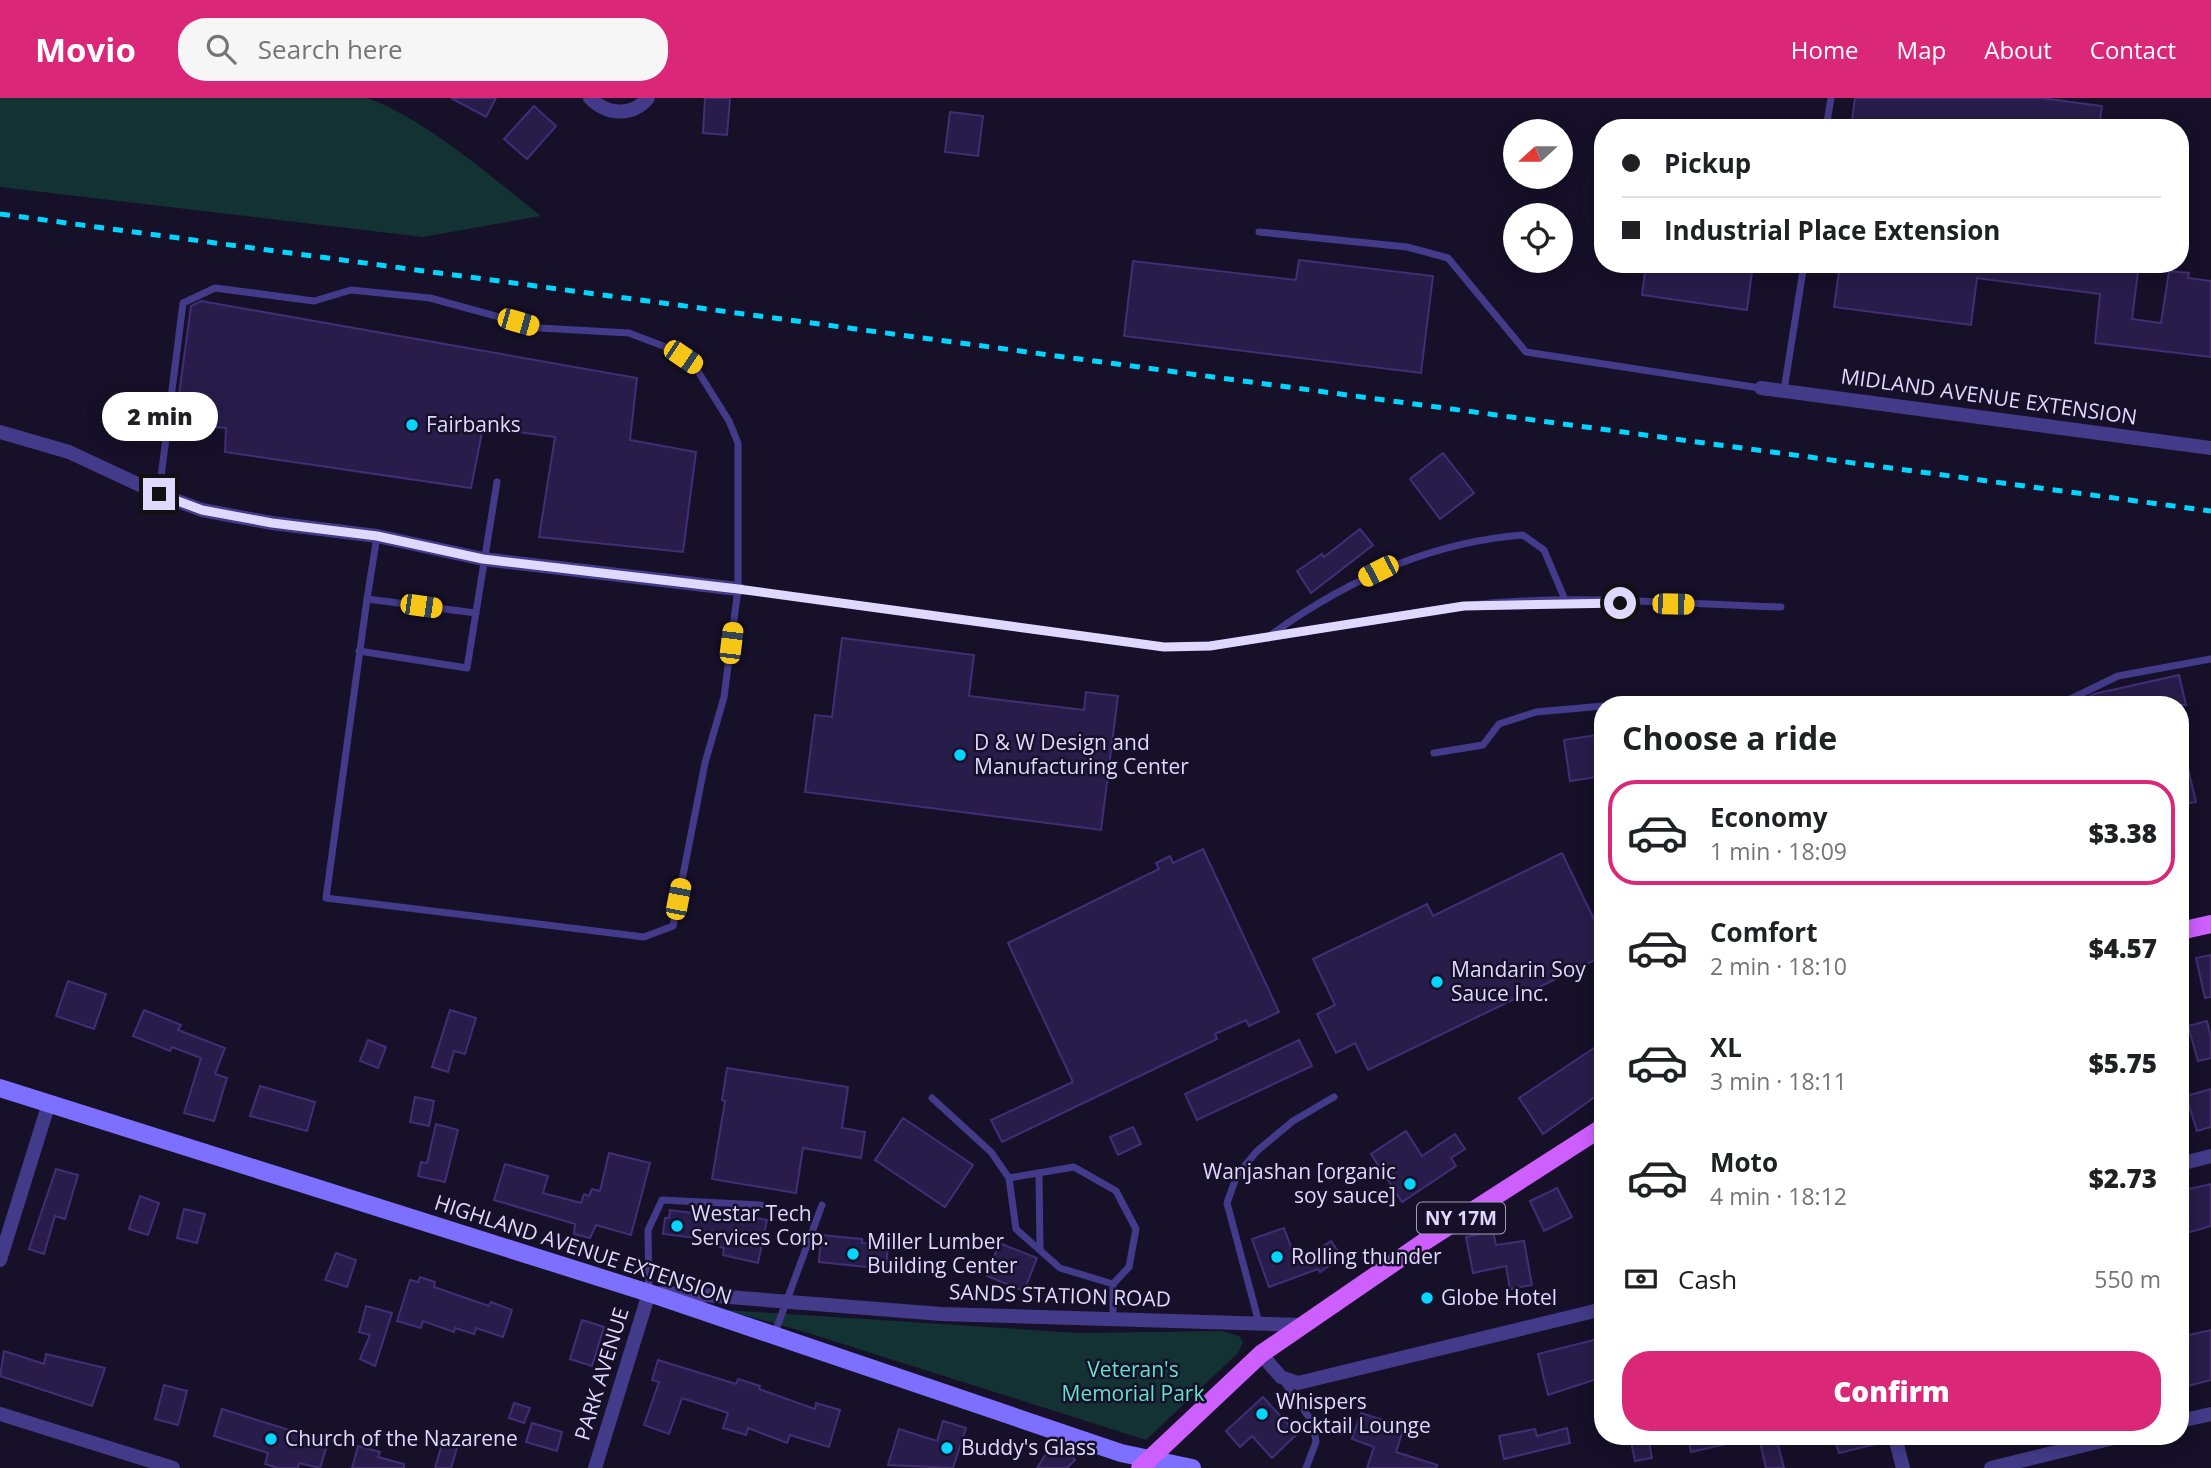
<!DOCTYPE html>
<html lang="en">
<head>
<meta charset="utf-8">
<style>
  :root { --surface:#fff; --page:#f6f6f6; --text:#202124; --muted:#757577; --line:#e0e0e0; --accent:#db2777 }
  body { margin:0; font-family:"Open Sans",sans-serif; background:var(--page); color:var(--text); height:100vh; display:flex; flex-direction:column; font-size:26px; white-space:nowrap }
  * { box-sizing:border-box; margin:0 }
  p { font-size:23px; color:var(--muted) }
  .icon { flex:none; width:38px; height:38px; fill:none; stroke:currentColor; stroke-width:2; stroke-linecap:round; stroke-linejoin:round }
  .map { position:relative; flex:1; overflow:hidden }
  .side { position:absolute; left:1594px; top:598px; width:595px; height:749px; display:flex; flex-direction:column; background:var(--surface); border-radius:28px; box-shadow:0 4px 18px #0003 }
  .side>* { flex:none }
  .guide { position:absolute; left:1594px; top:21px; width:595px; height:154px; border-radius:28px; box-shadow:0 4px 18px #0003; display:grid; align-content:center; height:154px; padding:0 28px; background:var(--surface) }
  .needle { width:46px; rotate:249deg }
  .tools { position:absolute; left:1503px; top:21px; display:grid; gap:14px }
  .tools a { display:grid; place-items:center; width:70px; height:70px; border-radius:50%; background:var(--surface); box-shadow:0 4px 18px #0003; font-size:35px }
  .end { position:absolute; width:32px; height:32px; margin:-16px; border:9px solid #dfd8ff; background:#111; box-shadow:0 0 0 4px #111 }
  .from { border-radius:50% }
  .bubble { position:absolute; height:49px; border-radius:24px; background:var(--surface); box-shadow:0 4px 18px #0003; font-size:23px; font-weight:800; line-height:49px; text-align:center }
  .car { position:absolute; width:21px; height:42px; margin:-21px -10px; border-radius:9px; box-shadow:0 0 5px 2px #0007; background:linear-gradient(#f5c518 24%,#345 0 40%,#f5c518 0 76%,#345 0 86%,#f5c518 0) }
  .guide b { display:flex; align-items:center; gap:24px; height:66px; font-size:26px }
  .guide b+b { border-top:2px solid var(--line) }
  .guide i { width:18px; height:18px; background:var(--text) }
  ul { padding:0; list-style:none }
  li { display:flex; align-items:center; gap:21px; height:105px; margin:0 14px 10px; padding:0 14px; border:4px solid transparent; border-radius:28px }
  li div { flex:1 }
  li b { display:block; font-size:26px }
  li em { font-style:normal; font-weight:800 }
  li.current { border-color:var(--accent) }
  li>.icon { width:63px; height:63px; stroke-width:1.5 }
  h2 { padding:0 28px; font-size:32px; line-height:84px }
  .pay { display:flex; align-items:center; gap:18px; height:77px; padding:0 28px; font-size:26px }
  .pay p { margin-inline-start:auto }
  .cta { display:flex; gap:14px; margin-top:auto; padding:14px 28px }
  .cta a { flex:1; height:80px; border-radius:28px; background:var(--accent); color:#fff; font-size:28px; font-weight:800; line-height:80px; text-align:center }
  header { display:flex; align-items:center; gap:42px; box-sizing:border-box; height:98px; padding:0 35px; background:var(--accent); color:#fff }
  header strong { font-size:33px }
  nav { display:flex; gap:38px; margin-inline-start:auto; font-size:24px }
  .search { width:490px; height:63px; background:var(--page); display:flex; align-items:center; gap:18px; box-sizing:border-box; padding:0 24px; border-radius:28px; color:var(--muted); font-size:26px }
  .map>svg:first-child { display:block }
  .green { fill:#133233 }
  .building { fill:#281c4a; stroke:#412e77; stroke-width:2 }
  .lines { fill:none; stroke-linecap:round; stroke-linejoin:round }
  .lane { stroke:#433b89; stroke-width:7 }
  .street { stroke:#433b89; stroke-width:14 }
  .secondary { stroke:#7d6fff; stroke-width:18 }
  .primary { stroke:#ce5fff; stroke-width:18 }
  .rail { stroke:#04d5ff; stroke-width:5; stroke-dasharray:10 9; stroke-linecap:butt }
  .route { stroke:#dfd8ff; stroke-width:9 }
  .poi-dot { fill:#04d5ff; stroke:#161029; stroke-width:2.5 }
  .labels { text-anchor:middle; stroke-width:5; stroke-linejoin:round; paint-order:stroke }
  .shield { fill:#161029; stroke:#a39cbf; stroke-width:2 }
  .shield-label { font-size:19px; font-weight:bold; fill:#dfd8ff }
  .street-label { font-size:21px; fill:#dfd8ff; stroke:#161029 }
  .poi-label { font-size:21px; fill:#dfd8ff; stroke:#161029; text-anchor:start }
  .park-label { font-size:21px; fill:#61e2ca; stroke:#161029 }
</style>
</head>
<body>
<header>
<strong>Movio</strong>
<div class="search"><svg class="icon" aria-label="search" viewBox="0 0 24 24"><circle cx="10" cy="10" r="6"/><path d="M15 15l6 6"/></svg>Search here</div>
<nav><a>Home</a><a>Map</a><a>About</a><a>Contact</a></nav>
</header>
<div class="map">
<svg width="2211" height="1370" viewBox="0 0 2211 1370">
  <rect width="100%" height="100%" fill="#161029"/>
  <g class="green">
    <path d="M 0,0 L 368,0 C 433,26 487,76 541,118 L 423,139 L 0,89 Z"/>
    <path d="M 726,1212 L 1079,1235 L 1222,1233 L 1239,1238 L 1243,1244 L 1238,1255 L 1146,1342 L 805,1234 Z"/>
  </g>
  <g class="building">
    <path d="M 451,0 L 496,0 L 486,19 Z"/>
    <path d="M 705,0 L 730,0 L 727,37 L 703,35 Z"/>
    <path d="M 1855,0 L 2041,0 L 2102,8 L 2099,30 L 1851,30 Z"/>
    <path d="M 534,8 L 556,28 L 527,61 L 504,41 Z"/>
    <path d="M 950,14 L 983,18 L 978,58 L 945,54 Z"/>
    <path d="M 1299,162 L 1433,178 L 1421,275 L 1124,238 L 1133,163 L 1296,182 Z"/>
    <path d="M 1646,166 L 1753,166 L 1747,212 L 1642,197 Z"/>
    <path d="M 1840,166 L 2139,166 L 2132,221 L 2161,225 L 2169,173 L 2189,175 L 2188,180 L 2211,183 L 2211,259 L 2095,245 L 2100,196 L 1977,180 L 1971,227 L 1834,209 Z"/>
    <path d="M 201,203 L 637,280 L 630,342 L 696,354 L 683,454 L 539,439 L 555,339 L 483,329 L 471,390 L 225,354 L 226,330 L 175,326 L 191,208 Z"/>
    <path d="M 1443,355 L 1474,395 L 1440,421 L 1410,381 Z"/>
    <path d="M 1360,431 L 1373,447 L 1311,495 L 1297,473 L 1322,456 L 1324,459 Z"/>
    <path d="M 842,540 L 974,557 L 969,598 L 1084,612 L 1086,594 L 1118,598 L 1101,732 L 805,694 L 815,617 L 832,619 Z"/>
    <path d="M 2179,577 L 2186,607 L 2073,607 L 2094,596 Z"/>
    <path d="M 1603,636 L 1603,678 L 1570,683 L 1564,642 Z"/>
    <path d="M 2180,662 L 2186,662 L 2196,704 L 2180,707 Z"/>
    <path d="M 1203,751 L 1279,914 L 1249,928 L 1246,922 L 1215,936 L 1217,941 L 1002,1044 L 991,1022 L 1073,984 L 1008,845 L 1159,771 L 1156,765 L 1170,758 L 1173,765 Z"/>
    <path d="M 1562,755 L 1603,840 L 1603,858 L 1368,972 L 1355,945 L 1336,955 L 1317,916 L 1335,907 L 1313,861 L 1427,806 L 1433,818 Z"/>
    <path d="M 2211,857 L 2211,899 L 2205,900 L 2196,860 Z"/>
    <path d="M 68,883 L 106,896 L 94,931 L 56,918 Z"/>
    <path d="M 144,912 L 181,927 L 178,932 L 225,950 L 215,976 L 227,980 L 214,1023 L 184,1015 L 201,960 L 172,949 L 170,953 L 133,938 Z"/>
    <path d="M 450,912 L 476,920 L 465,956 L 454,953 L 448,974 L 432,969 Z"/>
    <path d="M 2207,923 L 2211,939 L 2211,960 L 2198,963 L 2188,928 Z"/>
    <path d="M 368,942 L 386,949 L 378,970 L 360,963 Z"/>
    <path d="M 1299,942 L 1312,968 L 1197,1022 L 1185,996 Z"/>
    <path d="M 1603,944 L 1603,993 L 1543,1036 L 1519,1000 Z"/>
    <path d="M 727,970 L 848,989 L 842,1030 L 865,1034 L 861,1060 L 803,1050 L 796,1095 L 712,1081 L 725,1003 L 722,1002 Z"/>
    <path d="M 260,988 L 315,1004 L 307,1033 L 250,1018 Z"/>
    <path d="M 2211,991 L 2211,1029 L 2197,1033 L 2186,998 Z"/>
    <path d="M 415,999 L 434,1003 L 429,1028 L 410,1024 Z"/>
    <path d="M 903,1020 L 973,1067 L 945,1109 L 875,1062 Z"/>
    <path d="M 436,1026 L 458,1032 L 445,1084 L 418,1078 L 421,1064 L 427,1065 Z"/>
    <path d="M 1133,1029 L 1141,1046 L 1118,1057 L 1110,1039 Z"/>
    <path d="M 1406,1033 L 1422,1058 L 1455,1036 L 1465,1051 L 1451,1060 L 1456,1068 L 1402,1104 L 1371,1056 Z"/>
    <path d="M 609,1055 L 650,1065 L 631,1137 L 596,1127 L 590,1140 L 574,1136 L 575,1126 L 494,1102 L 505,1066 L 548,1078 L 543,1095 L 581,1105 L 584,1096 L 589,1098 L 592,1091 L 600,1093 Z"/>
    <path d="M 56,1071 L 78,1077 L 65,1121 L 55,1118 L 44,1156 L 29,1151 Z"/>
    <path d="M 2211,1086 L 2211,1128 L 2180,1137 L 2180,1093 Z"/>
    <path d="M 1557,1090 L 1572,1119 L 1544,1133 L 1530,1103 Z"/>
    <path d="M 140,1098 L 159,1105 L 148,1137 L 129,1131 Z"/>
    <path d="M 184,1111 L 205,1116 L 197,1145 L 177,1140 Z"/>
    <path d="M 711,1111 L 767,1122 L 758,1165 L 723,1157 L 724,1150 L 703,1145 L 704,1141 L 663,1136 L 665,1120 L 669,1120 L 670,1112 L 709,1117 Z"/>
    <path d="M 1284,1130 L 1297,1165 L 1331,1143 L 1342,1159 L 1320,1174 L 1318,1171 L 1269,1189 L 1252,1141 Z"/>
    <path d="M 1493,1133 L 1496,1147 L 1524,1143 L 1532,1187 L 1510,1191 L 1506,1168 L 1473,1175 L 1466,1139 Z"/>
    <path d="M 821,1137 L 862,1141 L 862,1145 L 888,1147 L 886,1171 L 819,1164 Z"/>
    <path d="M 999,1145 L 1037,1160 L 1024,1193 L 987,1178 Z"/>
    <path d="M 336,1155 L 356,1162 L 347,1189 L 325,1182 Z"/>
    <path d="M 420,1179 L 435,1184 L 434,1189 L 489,1208 L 491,1204 L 512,1212 L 503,1239 L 476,1230 L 474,1236 L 455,1230 L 454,1234 L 423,1223 L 421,1230 L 397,1223 L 410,1182 L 418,1184 Z"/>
    <path d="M 366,1208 L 392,1215 L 375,1268 L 360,1261 L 370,1237 L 359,1234 Z"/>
    <path d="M 582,1222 L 604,1229 L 592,1268 L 570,1261 Z"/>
    <path d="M 2211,1232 L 2211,1282 L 2180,1290 L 2180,1239 Z"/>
    <path d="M 1598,1241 L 1603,1259 L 1603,1279 L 1548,1297 L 1538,1256 Z"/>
    <path d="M 4,1253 L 44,1266 L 46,1256 L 105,1270 L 92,1308 L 0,1278 Z"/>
    <path d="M 658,1262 L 736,1286 L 738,1281 L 760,1288 L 759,1291 L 815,1311 L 816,1305 L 840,1312 L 829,1349 L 790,1337 L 787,1345 L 748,1330 L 746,1337 L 723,1330 L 728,1315 L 682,1300 L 669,1336 L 644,1327 L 659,1284 L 652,1282 Z"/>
    <path d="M 164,1287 L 187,1293 L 178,1327 L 155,1321 Z"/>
    <path d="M 1263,1299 L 1297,1336 L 1272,1360 L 1252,1338 L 1240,1349 L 1226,1333 Z"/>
    <path d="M 514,1305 L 530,1310 L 524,1325 L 509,1320 Z"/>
    <path d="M 222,1311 L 328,1344 L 320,1370 L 299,1365 L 298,1370 L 278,1370 L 265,1366 L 268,1355 L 214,1338 Z"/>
    <path d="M 1361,1315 L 1404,1329 L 1396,1354 L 1437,1367 L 1436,1370 L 1367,1370 L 1374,1349 L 1352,1341 Z"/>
    <path d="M 943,1323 L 966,1330 L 953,1370 L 888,1367 L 899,1331 L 937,1343 Z"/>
    <path d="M 532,1325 L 562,1334 L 557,1353 L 526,1344 Z"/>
    <path d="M 1567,1330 L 1570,1345 L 1504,1361 L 1499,1338 L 1535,1331 L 1537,1338 Z"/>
    <path d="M 444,1339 L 459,1343 L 451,1370 L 435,1370 Z"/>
    <path d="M 1648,1339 L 1652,1360 L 1635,1363 L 1631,1343 Z"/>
    <path d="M 1688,1339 L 1731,1339 L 1731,1345 L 1691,1354 Z"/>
    <path d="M 1769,1339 L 1776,1339 L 1784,1370 L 1766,1370 L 1759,1341 Z"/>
    <path d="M 1834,1339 L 1883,1339 L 1884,1344 L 1839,1355 Z"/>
    <path d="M 358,1348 L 380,1354 L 378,1359 L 404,1366 L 404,1370 L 352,1370 Z"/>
    <path d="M 1064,1348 L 1075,1362 L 1067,1370 L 1037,1370 L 1046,1356 Z"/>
  </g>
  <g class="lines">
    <g class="lane">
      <path d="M 1826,30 L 1831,0"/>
      <path d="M 1259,134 L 1407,149 L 1448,160 L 1526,254 L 1760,290"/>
      <path d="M 1784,292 L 1804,166"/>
      <path d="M 159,395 L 183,205 L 215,190 L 314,203 L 351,192 L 430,200 L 540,230 L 629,235 L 671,251 L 694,267 L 729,323 L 738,345 L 738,491 L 724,599 L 705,665 L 673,828 L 644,839 L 326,800 L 367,501 L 476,515"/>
      <path d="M 738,491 L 1164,549 C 1264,548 1363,520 1463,508 C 1567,495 1676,506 1781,509"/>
      <path d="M 367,501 L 377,438"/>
      <path d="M 1272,536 C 1347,482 1431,444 1523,437 L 1544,452 L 1566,504"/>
      <path d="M 359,553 L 467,570 L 497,384"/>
      <path d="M 1607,607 L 1713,603 L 1717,607"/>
      <path d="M 2058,607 L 2118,578 L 2211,561"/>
      <path d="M 1434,655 L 1483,647 L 1499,626 L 1536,614 L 1603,608"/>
      <path d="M 932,1000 L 991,1054 L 1009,1080 L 1016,1131 L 1060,1170 L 1113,1186 L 1113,1222"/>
      <path d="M 1039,1075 L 1040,1152"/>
      <path d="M 1009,1080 L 1074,1069 L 1116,1093 L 1136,1131 L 1129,1169 L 1113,1186"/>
      <path d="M 649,1195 L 648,1132 L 662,1102 L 761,1107"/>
      <path d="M 1259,1225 L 1227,1105 L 1237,1077 L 1257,1053 L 1293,1023 L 1334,999"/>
      <path d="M 774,1237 L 822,1107"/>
      <path d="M 1282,1281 L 1313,1325 L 1316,1344 L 1306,1370"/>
    </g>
    <g class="street">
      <path d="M 590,0 C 607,17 632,19 648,0"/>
      <path d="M 1761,290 L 2211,350"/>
      <path d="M 0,334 L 69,354 L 159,396 L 202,412 L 272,425 L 377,438 L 483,461 L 738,491"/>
      <path d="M 2180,1066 L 2211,1058"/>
      <path d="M 0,1162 L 49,1005"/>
      <path d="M 1261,1256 L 1281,1279 L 1298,1285 L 1603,1211"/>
      <path d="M 0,1316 L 173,1370"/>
      <path d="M 2180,1323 L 2211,1316"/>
      <path d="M 1895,1339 L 1903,1370"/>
      <path d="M 595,1370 L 649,1195 L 691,1196 L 941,1216 L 1302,1227"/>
      <path d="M 1991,1370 L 2118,1339"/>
    </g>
    <path class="secondary" d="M 0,990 L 649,1195 L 1121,1355 L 1192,1370"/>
    <g class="primary">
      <path d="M 2180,833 L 2211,826"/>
      <path d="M 1140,1370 L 1261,1256 L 1424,1144 L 1603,1029"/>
    </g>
    <path class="rail" d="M 0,116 L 2211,413"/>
  </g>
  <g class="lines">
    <path class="route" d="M 159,396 L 202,412 L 272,425 L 377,438 L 483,461 L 738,491 L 1164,549 L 1210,548 L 1464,508 L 1620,505"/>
  </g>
  <g class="poi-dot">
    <circle cx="412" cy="327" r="7"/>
    <circle cx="960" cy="657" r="7"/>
    <circle cx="1437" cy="884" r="7"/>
    <circle cx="1410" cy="1086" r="7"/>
    <circle cx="677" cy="1128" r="7"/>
    <circle cx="853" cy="1156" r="7"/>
    <circle cx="1277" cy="1159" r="7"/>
    <circle cx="1427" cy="1200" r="7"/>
    <circle cx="1262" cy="1316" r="7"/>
    <circle cx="271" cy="1341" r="7"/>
    <circle cx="947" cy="1350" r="7"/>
  </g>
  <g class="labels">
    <rect class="shield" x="1417" y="1104.5" width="88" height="31" rx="5"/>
    <g class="shield-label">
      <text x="1461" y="1127">NY 17M</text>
    </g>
    <g class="street-label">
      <text transform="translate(1989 299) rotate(8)" y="7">MIDLAND AVENUE EXTENSION</text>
      <text transform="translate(583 1152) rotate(18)" y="7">HIGHLAND AVENUE EXTENSION</text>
      <text transform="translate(1060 1198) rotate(2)" y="7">SANDS STATION ROAD</text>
      <text transform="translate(602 1276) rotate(-73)" y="7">PARK AVENUE</text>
    </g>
    <g class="poi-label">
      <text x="426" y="334">Fairbanks</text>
      <text x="974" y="652">D &amp; W Design and<tspan x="974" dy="24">Manufacturing Center</tspan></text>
      <text x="1451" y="879">Mandarin Soy<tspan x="1451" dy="24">Sauce Inc.</tspan></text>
      <text x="1396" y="1081" text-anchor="end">Wanjashan [organic<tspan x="1396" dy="24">soy sauce]</tspan></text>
      <text x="691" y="1123">Westar Tech<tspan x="691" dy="24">Services Corp.</tspan></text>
      <text x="867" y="1151">Miller Lumber<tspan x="867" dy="24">Building Center</tspan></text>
      <text x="1291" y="1166">Rolling thunder</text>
      <text x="1441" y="1207">Globe Hotel</text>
      <text x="1276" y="1311">Whispers<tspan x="1276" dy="24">Cocktail Lounge</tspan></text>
      <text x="285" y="1348">Church of the Nazarene</text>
      <text x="961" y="1357">Buddy's Glass</text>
    </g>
    <g class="park-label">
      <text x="1133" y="1279">Veteran's<tspan x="1133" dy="24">Memorial Park</tspan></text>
    </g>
  </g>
</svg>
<div class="tools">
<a><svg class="needle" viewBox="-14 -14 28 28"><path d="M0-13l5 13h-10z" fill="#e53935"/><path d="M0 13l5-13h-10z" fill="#757577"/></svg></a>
<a><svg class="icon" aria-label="locate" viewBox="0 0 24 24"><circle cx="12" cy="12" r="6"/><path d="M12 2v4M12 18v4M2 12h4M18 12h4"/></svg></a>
</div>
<i class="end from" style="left:1620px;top:505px"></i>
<i class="end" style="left:159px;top:396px"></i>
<div class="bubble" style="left:102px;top:294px;width:116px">2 min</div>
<i class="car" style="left:518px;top:224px;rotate:106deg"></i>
<i class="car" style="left:683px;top:259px;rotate:124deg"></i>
<i class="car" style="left:1378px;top:473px;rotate:243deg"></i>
<i class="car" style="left:1673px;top:506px;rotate:91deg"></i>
<i class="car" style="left:421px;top:508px;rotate:98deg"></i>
<i class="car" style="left:731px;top:545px;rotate:7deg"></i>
<i class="car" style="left:678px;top:801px;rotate:11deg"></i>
<div class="guide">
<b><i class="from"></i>Pickup</b>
<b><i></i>Industrial Place Extension</b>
</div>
<section class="side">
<h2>Choose a ride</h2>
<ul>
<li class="current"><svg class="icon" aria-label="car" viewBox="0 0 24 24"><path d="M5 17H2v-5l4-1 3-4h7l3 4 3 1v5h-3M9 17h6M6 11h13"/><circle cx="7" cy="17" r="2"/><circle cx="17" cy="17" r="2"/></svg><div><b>Economy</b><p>1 min · 18:09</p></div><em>$3.38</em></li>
<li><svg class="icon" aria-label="car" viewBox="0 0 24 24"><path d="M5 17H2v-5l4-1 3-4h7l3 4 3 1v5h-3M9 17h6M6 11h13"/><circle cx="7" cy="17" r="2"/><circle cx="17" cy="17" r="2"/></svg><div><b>Comfort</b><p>2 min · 18:10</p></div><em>$4.57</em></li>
<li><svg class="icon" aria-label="car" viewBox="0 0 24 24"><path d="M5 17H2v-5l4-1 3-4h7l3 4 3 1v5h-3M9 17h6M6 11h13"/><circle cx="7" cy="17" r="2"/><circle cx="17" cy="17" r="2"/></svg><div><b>XL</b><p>3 min · 18:11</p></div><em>$5.75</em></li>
<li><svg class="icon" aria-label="car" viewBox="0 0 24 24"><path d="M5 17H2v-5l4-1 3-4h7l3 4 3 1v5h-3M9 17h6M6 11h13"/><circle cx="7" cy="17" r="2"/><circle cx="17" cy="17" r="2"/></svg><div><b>Moto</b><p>4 min · 18:12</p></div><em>$2.73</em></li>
</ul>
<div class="pay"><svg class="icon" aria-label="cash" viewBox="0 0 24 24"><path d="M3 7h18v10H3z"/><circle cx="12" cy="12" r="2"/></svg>Cash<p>550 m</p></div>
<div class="cta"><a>Confirm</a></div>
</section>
</div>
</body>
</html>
